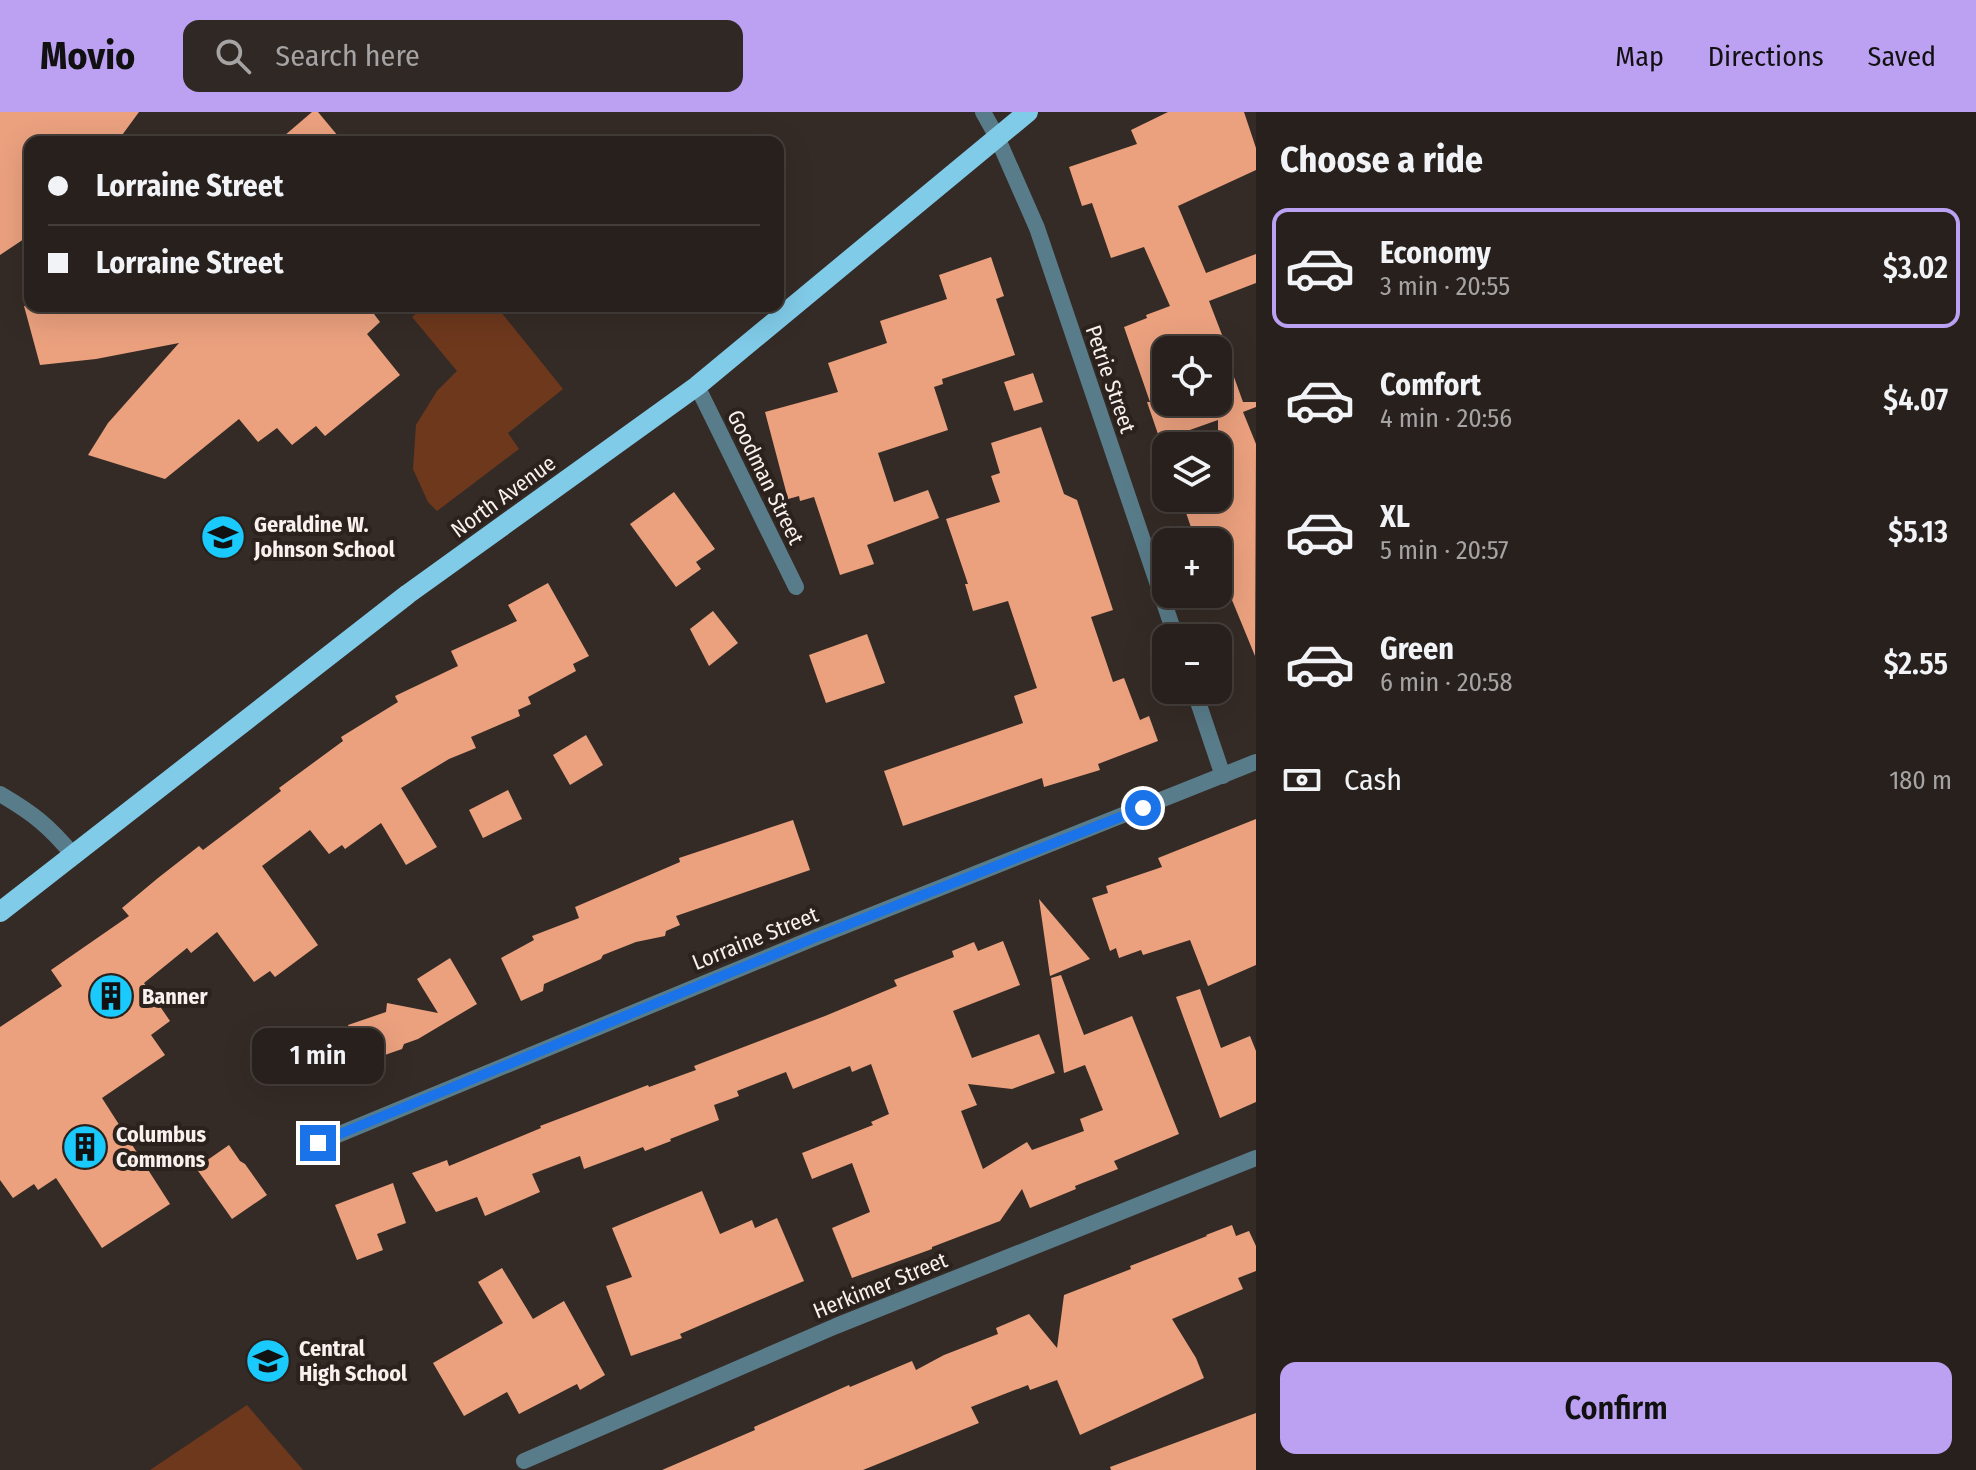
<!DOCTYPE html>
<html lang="en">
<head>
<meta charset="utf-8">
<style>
  :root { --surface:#28201c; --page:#302825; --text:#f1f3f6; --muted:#a5a3a3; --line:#443e3b; --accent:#bca0f2 }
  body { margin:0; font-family:"Fira Sans Condensed",sans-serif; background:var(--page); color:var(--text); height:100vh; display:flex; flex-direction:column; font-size:30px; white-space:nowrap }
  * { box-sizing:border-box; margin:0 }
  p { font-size:26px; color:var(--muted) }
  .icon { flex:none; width:44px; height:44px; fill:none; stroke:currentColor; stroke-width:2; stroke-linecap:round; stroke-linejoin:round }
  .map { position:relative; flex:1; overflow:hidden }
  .sheet { display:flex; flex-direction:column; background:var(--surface); width:720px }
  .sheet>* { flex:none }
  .guide { position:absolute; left:24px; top:24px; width:760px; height:176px; border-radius:16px; box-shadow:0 8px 32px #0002,0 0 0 2px var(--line); display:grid; align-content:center; height:176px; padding:0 24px; background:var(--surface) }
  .tools { position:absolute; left:1152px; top:224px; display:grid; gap:16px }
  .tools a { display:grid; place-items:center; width:80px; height:80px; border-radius:16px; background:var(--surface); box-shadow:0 8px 32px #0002,0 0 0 2px var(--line); font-size:40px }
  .end { position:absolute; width:36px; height:36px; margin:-18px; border:10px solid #1a73e8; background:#fff; box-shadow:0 0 0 4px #fff }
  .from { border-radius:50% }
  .bubble { position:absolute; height:56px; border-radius:16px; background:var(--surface); box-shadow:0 8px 32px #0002,0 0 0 2px var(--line); font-size:26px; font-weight:600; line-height:56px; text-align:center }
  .guide b { display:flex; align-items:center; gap:28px; height:76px; font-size:30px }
  .guide b+b { border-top:2px solid var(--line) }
  .guide i { width:20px; height:20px; background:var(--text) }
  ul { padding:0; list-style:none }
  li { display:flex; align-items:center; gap:24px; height:120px; margin:0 16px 12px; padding:0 8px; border:4px solid transparent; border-radius:16px }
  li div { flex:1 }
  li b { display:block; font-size:30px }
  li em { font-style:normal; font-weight:600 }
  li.active { border-color:var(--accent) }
  li>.icon { width:72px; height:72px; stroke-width:1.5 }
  h2 { padding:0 24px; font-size:36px; line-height:96px }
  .pay { display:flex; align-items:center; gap:20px; height:88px; padding:0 24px; font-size:30px }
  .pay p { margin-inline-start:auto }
  .button { display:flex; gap:16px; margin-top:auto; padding:16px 24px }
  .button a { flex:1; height:92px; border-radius:16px; background:var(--accent); color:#111; font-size:32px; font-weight:600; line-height:92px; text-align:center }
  header { display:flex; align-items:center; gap:48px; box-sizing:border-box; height:112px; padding:0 40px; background:var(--accent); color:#111 }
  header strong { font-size:38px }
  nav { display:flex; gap:44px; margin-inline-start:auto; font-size:28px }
  .search { width:560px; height:72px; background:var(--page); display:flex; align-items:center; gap:20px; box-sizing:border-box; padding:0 28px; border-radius:16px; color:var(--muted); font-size:30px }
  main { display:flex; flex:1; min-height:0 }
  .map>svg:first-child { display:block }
  .green { fill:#6e381d }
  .building { fill:#eba17e; fill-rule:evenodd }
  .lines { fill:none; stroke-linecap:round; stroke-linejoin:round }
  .street { stroke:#597c8a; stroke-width:16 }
  .primary { stroke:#80cbe8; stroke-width:20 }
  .route { stroke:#1a73e8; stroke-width:10 }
  .labels { text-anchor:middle; stroke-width:8; stroke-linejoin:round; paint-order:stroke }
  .street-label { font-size:22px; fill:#f8f1ee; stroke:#2b211d }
  .poi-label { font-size:22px; font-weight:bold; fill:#f8f1ee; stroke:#2b211d; text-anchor:start }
</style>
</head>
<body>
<header>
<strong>Movio</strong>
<div class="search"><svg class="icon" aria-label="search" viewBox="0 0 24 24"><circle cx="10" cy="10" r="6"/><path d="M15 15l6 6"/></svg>Search here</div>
<nav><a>Map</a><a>Directions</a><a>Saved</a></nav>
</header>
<main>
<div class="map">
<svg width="1256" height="1358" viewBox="0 0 1256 1358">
  <rect width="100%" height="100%" fill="#352b26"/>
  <g class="green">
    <path d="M 425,194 L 496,194 L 563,277 L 508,321 L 519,337 L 437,399 L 428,390 L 413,357 L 416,313 L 437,279 L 457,259 L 412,205 Z"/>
    <path d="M 247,1293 L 303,1358 L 150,1358 Z"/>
  </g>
  <g class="building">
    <path d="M 0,0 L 139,0 L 117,30 L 30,30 L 30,123 L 0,143 Z"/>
    <path d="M 312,0 L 318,0 L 343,30 L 277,30 Z"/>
    <path d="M 1168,0 L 1244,0 L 1256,36 L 1256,58 L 1178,94 L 1206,161 L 1256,142 L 1256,171 L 1209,189 L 1224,228 L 1221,229 L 1243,290 L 1256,290 L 1256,295 L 1243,300 L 1256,332 L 1255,544 L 1218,454 L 1218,430 L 1196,430 L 1181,386 L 1218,386 L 1218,308 L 1170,325 L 1169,321 L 1159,325 L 1147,290 L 1150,290 L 1124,215 L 1147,206 L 1146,203 L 1170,194 L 1144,135 L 1111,146 L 1092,91 L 1082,94 L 1069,55 L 1137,32 L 1131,18 ZM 1166,238 L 1218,238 L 1218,290 L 1166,290 Z"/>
    <path d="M 991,145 L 1004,184 L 996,187 L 1015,243 L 942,267 L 943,272 L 934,275 L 948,318 L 878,341 L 894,390 L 928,378 L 939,406 L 867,433 L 874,452 L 840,463 L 814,385 L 800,389 L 799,384 L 788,387 L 765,300 L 838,280 L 828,251 L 887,231 L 880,209 L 947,187 L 939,163 Z"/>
    <path d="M 24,194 L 368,194 L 380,210 L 367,222 L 400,263 L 325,324 L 316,314 L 292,333 L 277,316 L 258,330 L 239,307 L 165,367 L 88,343 L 108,311 L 179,231 L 96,247 L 40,253 Z"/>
    <path d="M 1033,261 L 1043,290 L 1014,299 L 1004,270 Z"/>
    <path d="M 1041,315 L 1064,382 L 1077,388 L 1113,498 L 1091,505 L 1113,570 L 1124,566 L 1140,608 L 1149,604 L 1158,629 L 1098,652 L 1100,658 L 1044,675 L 1042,666 L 903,714 L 884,659 L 1023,611 L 1014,584 L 1037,576 L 1008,489 L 973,499 L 965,472 L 968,472 L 946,407 L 1000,390 L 991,364 L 1000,361 L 991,331 Z"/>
    <path d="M 674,380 L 715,437 L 696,450 L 701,457 L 676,475 L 630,412 Z"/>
    <path d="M 548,471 L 589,544 L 573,552 L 576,559 L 528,585 L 531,592 L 518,598 L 520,604 L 471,625 L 476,636 L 449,647 L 401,676 L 437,735 L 406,753 L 381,711 L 345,737 L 342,733 L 329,742 L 310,718 L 262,754 L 318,833 L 275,865 L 270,859 L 254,870 L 217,820 L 191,841 L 187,836 L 144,871 L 170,909 L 151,923 L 165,943 L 102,986 L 170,1092 L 102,1136 L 56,1066 L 38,1078 L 34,1072 L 13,1086 L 0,1068 L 0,915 L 62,874 L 51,858 L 129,804 L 122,796 L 158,766 L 199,734 L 203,738 L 281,679 L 279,676 L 343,629 L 341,625 L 398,590 L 395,584 L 458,554 L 451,539 L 517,509 L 508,493 Z"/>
    <path d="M 713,499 L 738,531 L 709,554 L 690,517 Z"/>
    <path d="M 867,522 L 885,571 L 826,591 L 809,543 Z"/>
    <path d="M 586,623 L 603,653 L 570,673 L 553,643 Z"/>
    <path d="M 508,678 L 522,707 L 483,726 L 469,698 Z"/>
    <path d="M 1256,707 L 1256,853 L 1208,874 L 1190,828 L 1143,843 L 1141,838 L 1119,846 L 1116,836 L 1110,839 L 1092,786 L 1108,781 L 1106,774 L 1162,755 L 1158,746 Z"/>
    <path d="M 793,708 L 810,758 L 676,804 L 680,813 L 666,819 L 665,824 L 636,830 L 603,843 L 601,847 L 544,872 L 543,879 L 521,889 L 501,846 L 534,828 L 532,824 L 579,806 L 575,795 L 680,750 L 679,746 Z"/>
    <path d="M 1039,787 L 1090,847 L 1050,864 Z"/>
    <path d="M 1003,829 L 1020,873 L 953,899 L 972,946 L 1039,922 L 1055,961 L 1012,977 L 968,972 L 977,993 L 961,999 L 983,1057 L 1027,1030 L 1032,1038 L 1084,1019 L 1080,1007 L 1103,998 L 1085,953 L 1064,961 L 1051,866 L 1061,863 L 1084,923 L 1132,904 L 1179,1022 L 1114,1049 L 1118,1057 L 1075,1074 L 1076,1077 L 1030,1096 L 1022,1077 L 1000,1109 L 932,1135 L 932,1137 L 852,1166 L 832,1116 L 870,1100 L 852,1051 L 812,1067 L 802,1041 L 873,1013 L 871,1010 L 889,1002 L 871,952 L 852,960 L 850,954 L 793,977 L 786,960 L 737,979 L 739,984 L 714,993 L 719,1008 L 670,1027 L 671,1029 L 645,1039 L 643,1035 L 584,1057 L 580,1044 L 532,1062 L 540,1080 L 485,1104 L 477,1085 L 436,1100 L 412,1061 L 447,1048 L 449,1054 L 541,1016 L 540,1014 L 648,973 L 649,975 L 696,958 L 694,954 L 825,904 L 897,874 L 894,868 L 954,845 L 952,839 L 974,830 L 978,839 Z"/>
    <path d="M 450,846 L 477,892 L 418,927 L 404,932 L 402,937 L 362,951 L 348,913 L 386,900 L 387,891 L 438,901 L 417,867 Z"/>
    <path d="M 1200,877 L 1221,936 L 1250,924 L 1256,939 L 1256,990 L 1220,1006 L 1176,885 Z"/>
    <path d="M 229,1033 L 240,1049 L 245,1052 L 267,1083 L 232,1107 L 196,1056 Z"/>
    <path d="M 393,1071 L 406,1111 L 377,1122 L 383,1138 L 357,1148 L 335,1093 Z"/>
    <path d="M 702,1079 L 720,1122 L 752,1108 L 755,1116 L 777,1106 L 804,1169 L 680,1222 L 682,1226 L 631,1244 L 606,1174 L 632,1165 L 612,1116 Z"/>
    <path d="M 1232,1113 L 1236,1124 L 1249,1119 L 1256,1134 L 1256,1159 L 1238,1166 L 1243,1177 L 1172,1207 L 1196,1246 L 1204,1266 L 1080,1323 L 1057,1268 L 1030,1278 L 1028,1273 L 971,1295 L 979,1311 L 863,1358 L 662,1358 L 755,1318 L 754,1315 L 849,1273 L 850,1275 L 912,1249 L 916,1258 L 944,1243 L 998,1222 L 996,1216 L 1029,1202 L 1057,1236 L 1064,1183 L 1131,1157 L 1130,1154 L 1207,1124 L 1206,1123 Z"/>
    <path d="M 502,1156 L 533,1207 L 564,1189 L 605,1263 L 580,1278 L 577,1272 L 519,1302 L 507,1280 L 464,1304 L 433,1251 L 503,1211 L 478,1170 Z"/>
    <path d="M 1256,1301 L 1256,1358 L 1111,1358 L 1110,1355 Z"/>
  </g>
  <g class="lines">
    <g class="street">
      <path d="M 983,0 L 997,25 L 1037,116 L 1176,526"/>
      <path d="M 697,274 L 796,475"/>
      <path d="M 1194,578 L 1223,664"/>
      <path d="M 0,682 C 34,702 49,714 74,744"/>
      <path d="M 318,1031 L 814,826 L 1256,650"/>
      <path d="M 524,1349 L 836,1214 L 1256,1046"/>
    </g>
    <path class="primary" d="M 0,800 L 408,482 L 697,274 L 1028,0"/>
  </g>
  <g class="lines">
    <path class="route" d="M 318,1031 L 814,826 L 1143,696"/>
  </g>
  <defs>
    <g id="school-disc" transform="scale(2.3)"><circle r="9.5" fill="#1acafc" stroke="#2b211d"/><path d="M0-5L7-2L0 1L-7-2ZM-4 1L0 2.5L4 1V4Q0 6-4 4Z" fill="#111"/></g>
    <g id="building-disc" transform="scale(2.3)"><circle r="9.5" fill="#1acafc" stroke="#2b211d"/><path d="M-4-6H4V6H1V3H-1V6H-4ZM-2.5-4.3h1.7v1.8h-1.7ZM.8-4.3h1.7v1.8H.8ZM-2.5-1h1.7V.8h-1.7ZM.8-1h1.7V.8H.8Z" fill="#111"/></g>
  </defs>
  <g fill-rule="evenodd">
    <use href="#school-disc" x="223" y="425"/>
    <use href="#building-disc" x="111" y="884"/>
    <use href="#building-disc" x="85" y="1035"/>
    <use href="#school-disc" x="268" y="1249"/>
  </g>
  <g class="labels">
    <g class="street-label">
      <text transform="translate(1111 267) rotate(71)" y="8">Petrie Street</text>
      <text transform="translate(766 365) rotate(64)" y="8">Goodman Street</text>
      <text transform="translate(503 384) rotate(-36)" y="8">North Avenue</text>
      <text transform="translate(755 826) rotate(-22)" y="8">Lorraine Street</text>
      <text transform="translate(880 1173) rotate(-22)" y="8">Herkimer Street</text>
    </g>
    <g class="poi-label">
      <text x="254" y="420">Geraldine W.<tspan x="254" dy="25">Johnson School</tspan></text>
      <text x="142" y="892">Banner</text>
      <text x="116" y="1030">Columbus<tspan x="116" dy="25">Commons</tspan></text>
      <text x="299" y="1244">Central<tspan x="299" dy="25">High School</tspan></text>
    </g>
  </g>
</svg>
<div class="tools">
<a><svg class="icon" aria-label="locate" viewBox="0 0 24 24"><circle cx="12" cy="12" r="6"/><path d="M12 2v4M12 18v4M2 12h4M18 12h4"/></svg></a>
<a><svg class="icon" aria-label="layers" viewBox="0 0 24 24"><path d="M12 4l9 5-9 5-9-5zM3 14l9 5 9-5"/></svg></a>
<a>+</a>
<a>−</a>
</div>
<i class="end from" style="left:1143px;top:696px"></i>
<i class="end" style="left:318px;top:1031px"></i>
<div class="bubble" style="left:252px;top:916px;width:132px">1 min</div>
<div class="guide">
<b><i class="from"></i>Lorraine Street</b>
<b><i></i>Lorraine Street</b>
</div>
</div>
<section class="sheet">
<h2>Choose a ride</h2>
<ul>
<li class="active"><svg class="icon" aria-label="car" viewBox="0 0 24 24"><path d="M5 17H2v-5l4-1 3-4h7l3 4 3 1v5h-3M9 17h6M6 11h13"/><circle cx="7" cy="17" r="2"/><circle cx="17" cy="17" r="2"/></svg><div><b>Economy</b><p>3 min · 20:55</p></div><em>$3.02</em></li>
<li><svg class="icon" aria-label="car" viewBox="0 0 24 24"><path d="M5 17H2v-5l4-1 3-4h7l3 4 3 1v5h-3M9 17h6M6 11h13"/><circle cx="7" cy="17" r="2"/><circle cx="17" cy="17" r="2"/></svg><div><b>Comfort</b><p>4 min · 20:56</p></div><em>$4.07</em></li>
<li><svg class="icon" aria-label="car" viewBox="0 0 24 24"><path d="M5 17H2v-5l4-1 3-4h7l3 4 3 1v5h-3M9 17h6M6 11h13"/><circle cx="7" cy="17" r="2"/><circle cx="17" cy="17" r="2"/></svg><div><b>XL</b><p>5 min · 20:57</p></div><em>$5.13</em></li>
<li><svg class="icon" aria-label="car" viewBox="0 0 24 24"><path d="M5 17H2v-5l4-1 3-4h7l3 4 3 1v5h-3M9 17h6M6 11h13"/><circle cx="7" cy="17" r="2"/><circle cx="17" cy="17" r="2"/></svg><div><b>Green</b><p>6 min · 20:58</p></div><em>$2.55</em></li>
</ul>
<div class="pay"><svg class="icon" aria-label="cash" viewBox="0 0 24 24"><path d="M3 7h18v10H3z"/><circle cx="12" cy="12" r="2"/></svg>Cash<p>180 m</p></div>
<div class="button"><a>Confirm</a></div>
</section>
</main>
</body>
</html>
